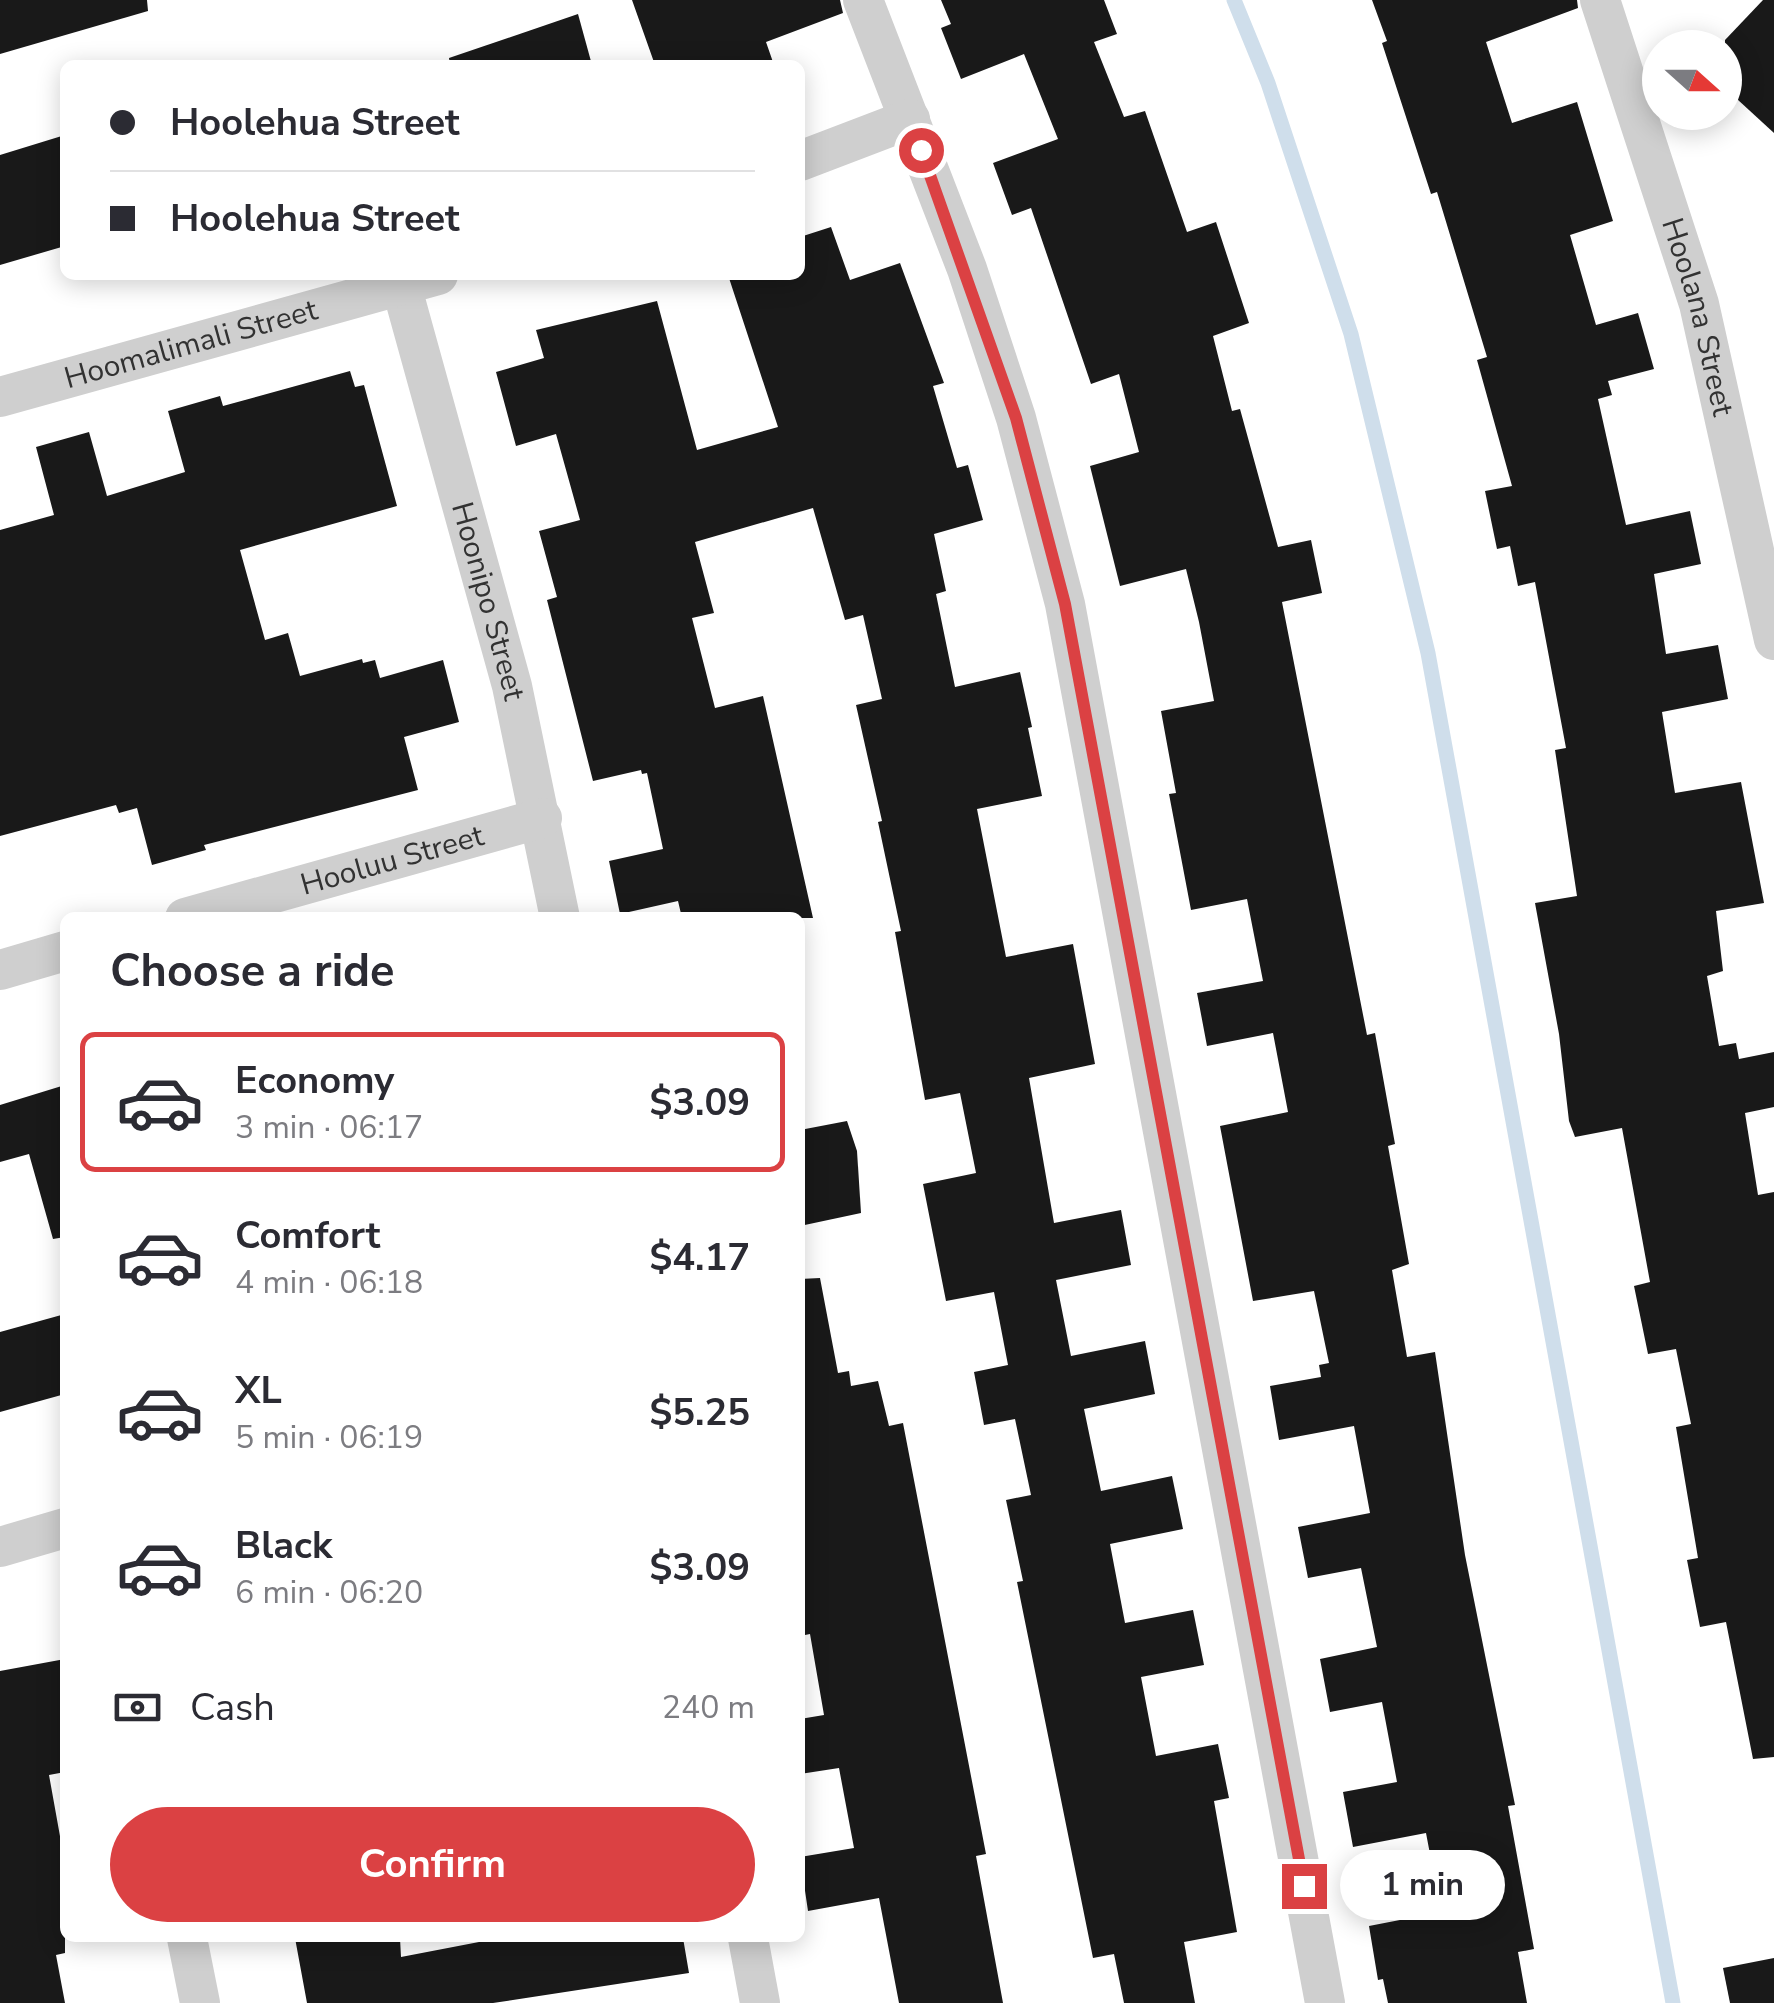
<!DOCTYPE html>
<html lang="en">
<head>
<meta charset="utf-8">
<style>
  :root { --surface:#fff; --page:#f7f7f7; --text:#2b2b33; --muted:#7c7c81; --line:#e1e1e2; --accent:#db4143 }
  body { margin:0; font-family:"Nunito Sans",sans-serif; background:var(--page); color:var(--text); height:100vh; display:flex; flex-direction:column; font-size:38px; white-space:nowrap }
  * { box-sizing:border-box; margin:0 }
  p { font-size:32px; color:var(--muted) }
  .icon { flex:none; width:55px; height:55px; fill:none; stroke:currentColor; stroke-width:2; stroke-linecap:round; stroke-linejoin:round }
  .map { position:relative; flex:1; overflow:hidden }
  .drawer { position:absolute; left:60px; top:912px; width:745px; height:1030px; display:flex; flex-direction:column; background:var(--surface); border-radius:15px; box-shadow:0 5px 25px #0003 }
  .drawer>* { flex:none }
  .hud { position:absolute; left:60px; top:60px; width:745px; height:220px; border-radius:15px; box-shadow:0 5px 25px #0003; display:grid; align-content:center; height:220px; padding:0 50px; background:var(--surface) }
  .needle { width:65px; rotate:111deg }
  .controls { position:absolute; left:1642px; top:30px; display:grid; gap:20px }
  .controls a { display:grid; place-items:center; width:100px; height:100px; border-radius:50%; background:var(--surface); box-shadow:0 5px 25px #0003; font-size:50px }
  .end { position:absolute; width:45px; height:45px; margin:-22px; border:12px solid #db4143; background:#fff; box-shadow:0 0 0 5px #fff }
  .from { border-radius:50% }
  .bubble { position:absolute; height:70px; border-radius:35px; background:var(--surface); box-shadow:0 5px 25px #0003; font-size:32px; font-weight:700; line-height:70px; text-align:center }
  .hud b { display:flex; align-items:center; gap:35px; height:95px; font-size:38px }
  .hud b+b { border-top:2px solid var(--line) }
  .hud i { width:25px; height:25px; background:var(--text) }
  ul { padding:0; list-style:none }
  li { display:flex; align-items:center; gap:30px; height:140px; margin:0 20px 15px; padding:0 30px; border:5px solid transparent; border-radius:15px }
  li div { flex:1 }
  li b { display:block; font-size:38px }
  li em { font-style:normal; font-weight:700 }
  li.active { border-color:var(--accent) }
  li>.icon { width:90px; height:90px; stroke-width:1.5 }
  h2 { padding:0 50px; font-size:45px; line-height:120px }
  .pay { display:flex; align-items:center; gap:25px; height:110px; padding:0 50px; font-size:38px }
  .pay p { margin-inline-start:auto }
  .button { display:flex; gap:20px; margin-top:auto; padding:20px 50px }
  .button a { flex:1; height:115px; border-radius:60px; background:var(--accent); color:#fff; font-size:40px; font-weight:700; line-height:115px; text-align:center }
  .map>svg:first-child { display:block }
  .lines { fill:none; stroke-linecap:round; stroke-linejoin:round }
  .stream { stroke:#cfdeeb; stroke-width:15 }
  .building { fill:#191919 }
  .street { stroke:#cfcfcf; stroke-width:40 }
  .route { stroke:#db4143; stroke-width:12 }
  .labels { text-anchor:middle; stroke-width:10; stroke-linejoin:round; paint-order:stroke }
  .street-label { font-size:30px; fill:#323232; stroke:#fff }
</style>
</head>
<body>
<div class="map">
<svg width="1774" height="2003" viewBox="0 0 1774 2003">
  <rect width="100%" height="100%" fill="#fff"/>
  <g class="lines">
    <path class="stream" d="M 1234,0 L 1268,83 L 1351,334 L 1428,653 L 1673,2003"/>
  </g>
  <g class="building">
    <path d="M 0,0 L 147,0 L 148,11 L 0,54 Z"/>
    <path d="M 632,0 L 840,0 L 843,13 L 766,42 L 774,65 L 655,65 Z"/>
    <path d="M 941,0 L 1104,0 L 1117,34 L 1094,42 L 1124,117 L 1145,111 L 1187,232 L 1216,222 L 1249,323 L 1213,336 L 1232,411 L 1240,409 L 1278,547 L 1311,540 L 1322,593 L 1282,602 L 1367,1035 L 1375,1033 L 1395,1144 L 1388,1146 L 1409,1264 L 1392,1270 L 1407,1357 L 1435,1352 L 1465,1555 L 1515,1805 L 1508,1806 L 1534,1949 L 1518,1952 L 1527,2003 L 1388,2003 L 1383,1979 L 1378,1980 L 1369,1926 L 1441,1912 L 1426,1833 L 1353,1847 L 1343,1792 L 1397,1782 L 1382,1702 L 1330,1712 L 1320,1659 L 1377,1647 L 1361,1568 L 1308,1578 L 1298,1527 L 1370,1513 L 1354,1426 L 1279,1440 L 1270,1386 L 1321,1377 L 1319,1365 L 1329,1363 L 1314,1291 L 1253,1301 L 1220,1126 L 1288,1112 L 1273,1033 L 1207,1046 L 1197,993 L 1263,981 L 1247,899 L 1191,910 L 1169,794 L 1176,793 L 1161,711 L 1214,701 L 1199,622 L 1186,569 L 1120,586 L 1090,466 L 1139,452 L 1119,374 L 1091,384 L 1031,208 L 1012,215 L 993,163 L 1058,139 L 1024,54 L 961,79 L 941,28 L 951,24 Z"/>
    <path d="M 1372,0 L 1577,0 L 1578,8 L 1486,42 L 1512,123 L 1577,102 L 1613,221 L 1570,235 L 1596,325 L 1638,313 L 1654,369 L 1608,381 L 1612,395 L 1598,399 L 1626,525 L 1690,511 L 1701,564 L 1654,574 L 1666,654 L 1718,645 L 1728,699 L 1662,712 L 1675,793 L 1741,782 L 1764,903 L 1716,911 L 1723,971 L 1707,976 L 1719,1046 L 1736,1043 L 1739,1059 L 1774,1052 L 1774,1107 L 1745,1113 L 1758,1195 L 1774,1192 L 1774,1757 L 1753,1759 L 1726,1622 L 1700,1627 L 1687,1560 L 1698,1558 L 1676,1427 L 1691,1424 L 1676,1349 L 1648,1354 L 1634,1286 L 1650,1282 L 1622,1128 L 1575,1137 L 1569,1121 L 1559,1034 L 1535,903 L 1577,896 L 1555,750 L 1566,748 L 1535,582 L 1518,586 L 1510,546 L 1497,549 L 1485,491 L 1512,486 L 1477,360 L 1487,357 L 1437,192 L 1431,194 L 1382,43 L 1387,41 Z"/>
    <path d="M 1763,0 L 1774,0 L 1774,133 L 1725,88 L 1725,40 Z"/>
    <path d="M 578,14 L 592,65 L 450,65 L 449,58 Z"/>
    <path d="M 65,135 L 65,246 L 0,265 L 0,155 Z"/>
    <path d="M 831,227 L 850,280 L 900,263 L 944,383 L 933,386 L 957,468 L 968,465 L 983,520 L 934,534 L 946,591 L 936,594 L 955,687 L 1020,672 L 1032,727 L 1028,728 L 1042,796 L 977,809 L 1006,957 L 1073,944 L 1095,1064 L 1029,1078 L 1054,1223 L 1121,1210 L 1131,1265 L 1056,1280 L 1071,1356 L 1145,1341 L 1155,1394 L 1084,1409 L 1101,1491 L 1172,1476 L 1183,1529 L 1110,1544 L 1125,1623 L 1193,1610 L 1204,1665 L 1141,1677 L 1156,1756 L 1218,1744 L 1229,1798 L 1214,1801 L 1237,1932 L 1184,1942 L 1195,2003 L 1124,2003 L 1114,1954 L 1093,1958 L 1017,1582 L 1023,1581 L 1006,1500 L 1031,1495 L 1015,1419 L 984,1425 L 974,1372 L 1008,1365 L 994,1292 L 946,1301 L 923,1184 L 976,1173 L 960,1093 L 925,1100 L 895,932 L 901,931 L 878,822 L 882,821 L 856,705 L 882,699 L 863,615 L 845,620 L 813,508 L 695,542 L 714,613 L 692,618 L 715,708 L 763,696 L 813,918 L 682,918 L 678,901 L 620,914 L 609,861 L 663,849 L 647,773 L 642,774 L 641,770 L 593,781 L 547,600 L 557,597 L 539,531 L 580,520 L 556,434 L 516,446 L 496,372 L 544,358 L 536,330 L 657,301 L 697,450 L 778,427 L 728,275 L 800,275 L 800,237 Z"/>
    <path d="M 350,371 L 355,387 L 364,385 L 397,506 L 240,550 L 265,640 L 288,633 L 300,676 L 362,659 L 363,663 L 375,660 L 380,678 L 443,660 L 459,722 L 404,737 L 418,790 L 204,845 L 206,850 L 152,865 L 137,808 L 119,813 L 116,805 L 0,836 L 0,530 L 54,515 L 36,447 L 89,432 L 107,496 L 185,472 L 168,411 L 220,396 L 223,406 Z"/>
    <path d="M 65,1085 L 65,1237 L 53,1239 L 29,1154 L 0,1162 L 0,1105 Z"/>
    <path d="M 847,1121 L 857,1151 L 861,1213 L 800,1226 L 800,1130 Z"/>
    <path d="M 820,1278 L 838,1373 L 849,1371 L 851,1386 L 878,1381 L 889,1426 L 903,1423 L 986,1854 L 976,1856 L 1003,2003 L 899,2003 L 879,1898 L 808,1911 L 800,1857 L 854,1848 L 839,1768 L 800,1774 L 800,1719 L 824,1715 L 810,1634 L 800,1636 L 800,1279 Z"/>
    <path d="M 65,1314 L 65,1394 L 0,1412 L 0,1332 Z"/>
    <path d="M 65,1659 L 65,1772 L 49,1775 L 65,1864 L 65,1953 L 56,1955 L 65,2003 L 0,2003 L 0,1671 Z"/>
    <path d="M 295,1938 L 400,1938 L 401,1957 L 479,1942 L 478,1938 L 683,1938 L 689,1973 L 493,2003 L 307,2003 Z"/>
    <path d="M 1774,1958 L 1774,2003 L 1730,2003 L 1723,1968 Z"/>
  </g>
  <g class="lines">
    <g class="street">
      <path d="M 863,0 L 967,269 L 1016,418 L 1065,604 L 1325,2003"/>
      <path id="s1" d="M 1600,0 L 1699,304 L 1774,640"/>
      <path d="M 800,161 L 910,119"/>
      <path id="s2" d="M 401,285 L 512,686 L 560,918"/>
      <path id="s3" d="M 0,397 L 438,275"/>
      <path id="s4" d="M 185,918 L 542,818"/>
      <path d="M 0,970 L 65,951"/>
      <path d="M 0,1547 L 65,1528"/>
      <path d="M 187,1938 L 200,2003"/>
      <path d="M 748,1938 L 760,2003"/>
    </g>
  </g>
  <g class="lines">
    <path class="route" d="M 921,150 L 1016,418 L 1065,604 L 1304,1886"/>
  </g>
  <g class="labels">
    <g class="street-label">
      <text dy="10" stroke="none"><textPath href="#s1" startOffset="332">Hoolana Street</textPath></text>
      <text dy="10" stroke="none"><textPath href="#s3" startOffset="198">Hoomalimali Street</textPath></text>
      <text dy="10" stroke="none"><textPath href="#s2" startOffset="328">Hoonipo Street</textPath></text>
      <text dy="10" stroke="none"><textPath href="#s4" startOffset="215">Hooluu Street</textPath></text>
    </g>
  </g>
</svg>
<div class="controls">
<a><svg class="needle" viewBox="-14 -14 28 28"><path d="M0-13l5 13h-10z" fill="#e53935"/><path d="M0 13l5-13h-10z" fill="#7c7c81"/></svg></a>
</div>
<i class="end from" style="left:921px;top:150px"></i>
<i class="end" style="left:1304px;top:1886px"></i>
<div class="bubble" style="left:1340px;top:1850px;width:165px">1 min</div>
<div class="hud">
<b><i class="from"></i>Hoolehua Street</b>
<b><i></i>Hoolehua Street</b>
</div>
<section class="drawer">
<h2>Choose a ride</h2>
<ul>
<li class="active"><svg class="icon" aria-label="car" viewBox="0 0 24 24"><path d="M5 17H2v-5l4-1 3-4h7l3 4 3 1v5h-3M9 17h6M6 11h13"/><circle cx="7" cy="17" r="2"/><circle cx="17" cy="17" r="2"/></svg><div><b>Economy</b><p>3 min · 06:17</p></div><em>$3.09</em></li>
<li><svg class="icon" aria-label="car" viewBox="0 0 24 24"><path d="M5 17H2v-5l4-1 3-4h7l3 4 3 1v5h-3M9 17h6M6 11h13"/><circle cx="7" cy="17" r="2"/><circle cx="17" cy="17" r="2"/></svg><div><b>Comfort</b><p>4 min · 06:18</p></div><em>$4.17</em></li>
<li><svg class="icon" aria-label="car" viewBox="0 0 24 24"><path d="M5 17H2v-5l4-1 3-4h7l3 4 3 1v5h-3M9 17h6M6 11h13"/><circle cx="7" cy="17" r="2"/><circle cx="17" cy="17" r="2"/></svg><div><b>XL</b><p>5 min · 06:19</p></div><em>$5.25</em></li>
<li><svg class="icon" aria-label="car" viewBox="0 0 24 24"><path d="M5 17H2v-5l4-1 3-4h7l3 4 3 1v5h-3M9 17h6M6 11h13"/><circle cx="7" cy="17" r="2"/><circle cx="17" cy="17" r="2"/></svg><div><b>Black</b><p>6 min · 06:20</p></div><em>$3.09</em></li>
</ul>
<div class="pay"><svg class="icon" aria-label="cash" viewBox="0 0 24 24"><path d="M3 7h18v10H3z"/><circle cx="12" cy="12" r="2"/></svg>Cash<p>240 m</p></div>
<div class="button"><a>Confirm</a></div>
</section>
</div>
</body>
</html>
